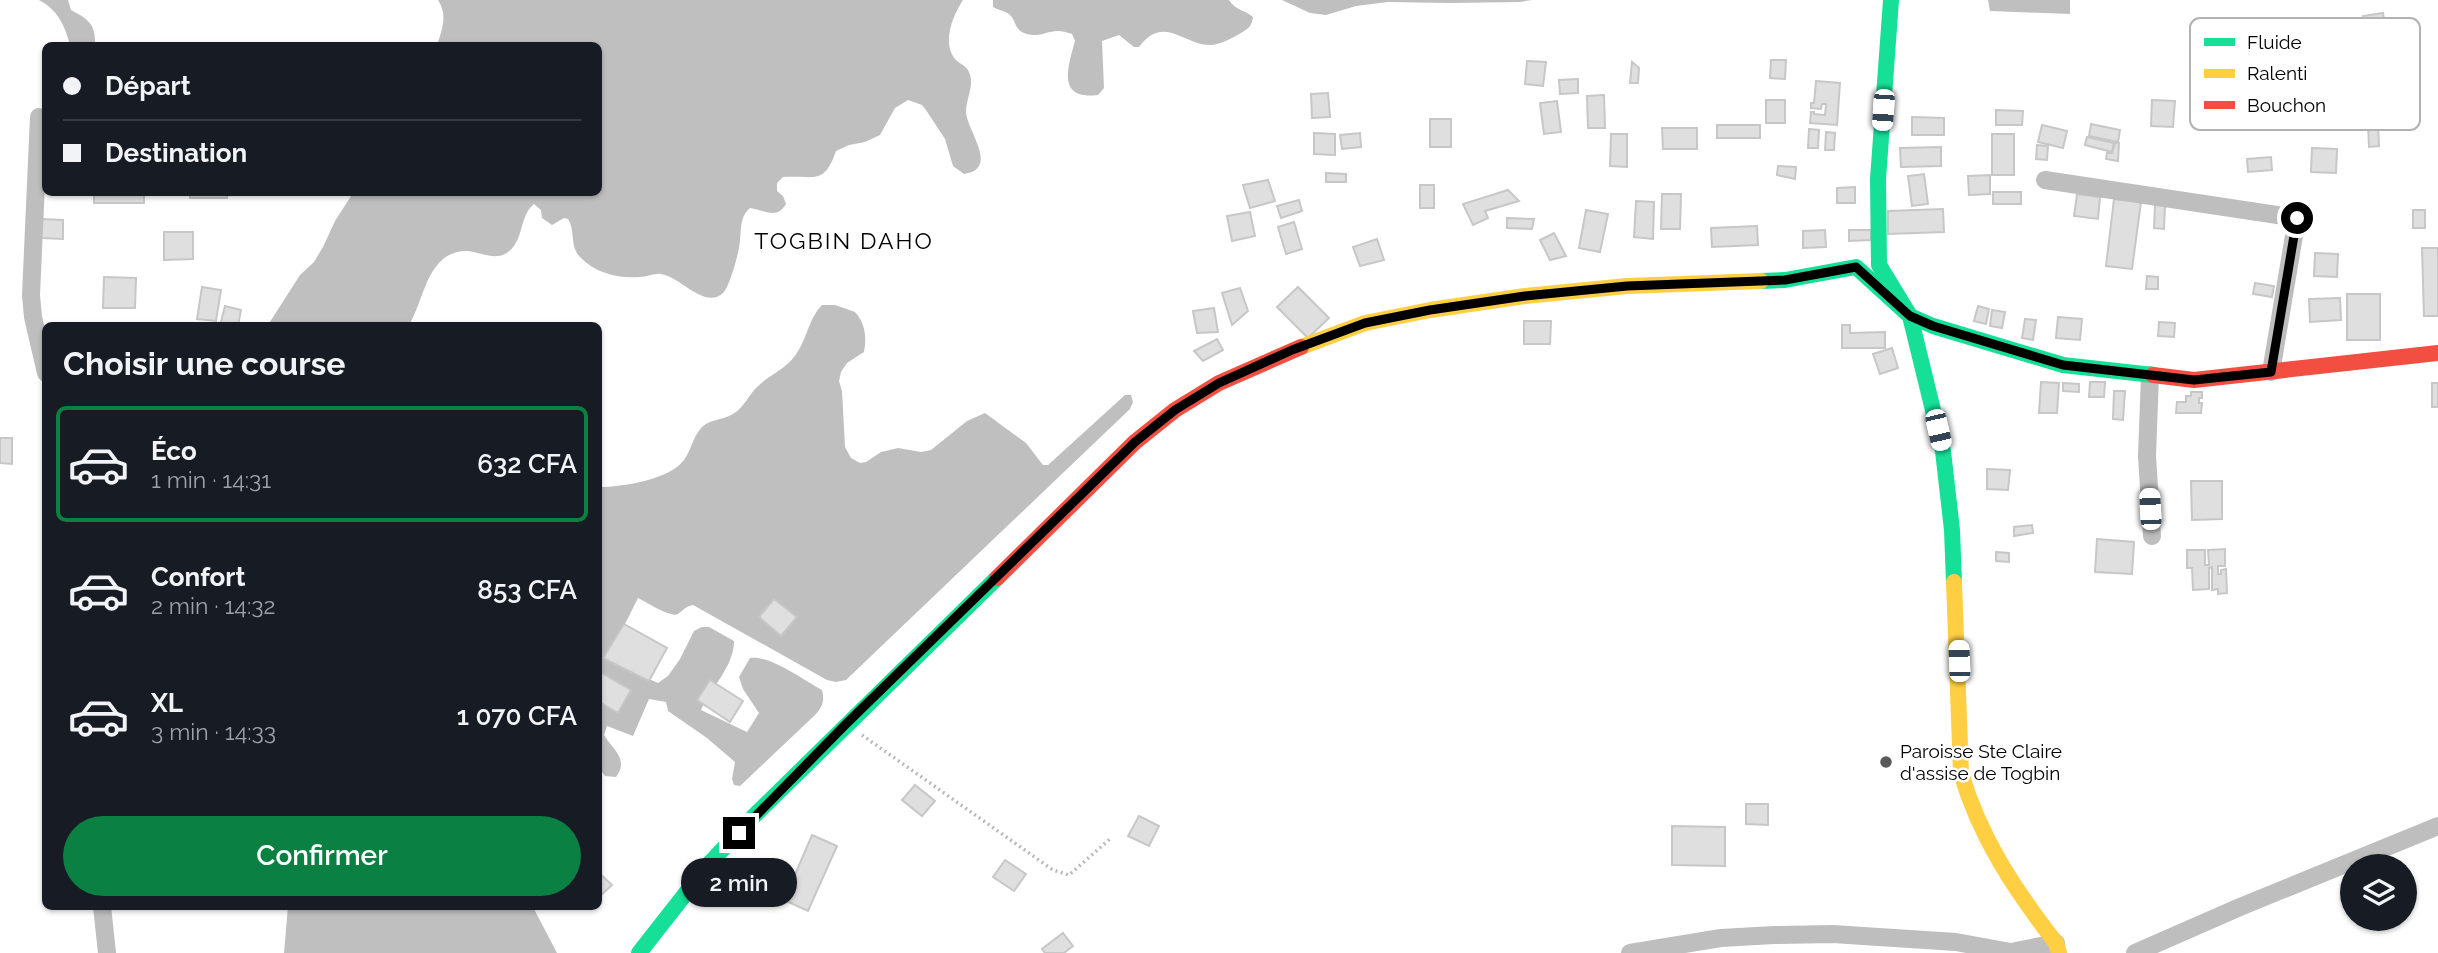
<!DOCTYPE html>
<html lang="fr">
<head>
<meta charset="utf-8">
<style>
  :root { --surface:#171b24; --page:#20242c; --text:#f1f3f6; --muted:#9ea1a6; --line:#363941; --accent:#0b8043 }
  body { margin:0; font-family:Raleway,sans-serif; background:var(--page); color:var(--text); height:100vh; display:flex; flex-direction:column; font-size:26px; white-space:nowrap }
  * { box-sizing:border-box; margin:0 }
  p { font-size:23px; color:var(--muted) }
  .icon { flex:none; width:38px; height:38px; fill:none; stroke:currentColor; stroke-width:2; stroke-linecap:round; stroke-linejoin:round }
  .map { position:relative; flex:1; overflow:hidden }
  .details { position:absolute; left:42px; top:322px; width:560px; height:588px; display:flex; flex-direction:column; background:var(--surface); border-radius:10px; box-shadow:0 2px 5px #0004 }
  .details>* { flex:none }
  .guide { position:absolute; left:42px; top:42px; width:560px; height:154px; border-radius:10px; box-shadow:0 2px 5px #0004; display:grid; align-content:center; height:154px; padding:0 21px; background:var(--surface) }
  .tools { position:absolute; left:2340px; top:854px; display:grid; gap:14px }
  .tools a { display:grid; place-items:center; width:77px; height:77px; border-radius:50%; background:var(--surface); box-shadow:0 2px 5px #0004; font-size:35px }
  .end { position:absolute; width:32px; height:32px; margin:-16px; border:9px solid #000; background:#fff; box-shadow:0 0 0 4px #fff }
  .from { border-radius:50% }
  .bubble { position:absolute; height:49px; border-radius:24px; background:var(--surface); box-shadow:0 2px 5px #0004; font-size:23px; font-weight:600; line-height:49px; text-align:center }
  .car { position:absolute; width:21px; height:42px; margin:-21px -10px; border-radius:9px; box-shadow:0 0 5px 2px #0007; background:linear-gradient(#fff 24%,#345 0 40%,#fff 0 76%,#345 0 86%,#fff 0) }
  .guide b { display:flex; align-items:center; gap:24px; height:66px; font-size:26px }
  .guide b+b { border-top:2px solid var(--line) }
  .guide i { width:18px; height:18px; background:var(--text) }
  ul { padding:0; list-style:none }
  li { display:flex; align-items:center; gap:21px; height:116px; margin:0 14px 10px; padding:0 7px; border:4px solid transparent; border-radius:10px }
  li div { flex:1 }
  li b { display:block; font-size:26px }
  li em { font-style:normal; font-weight:600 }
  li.selected { border-color:var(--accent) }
  li>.icon { width:63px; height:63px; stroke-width:1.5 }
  h2 { padding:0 21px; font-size:32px; line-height:84px }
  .action { display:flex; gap:14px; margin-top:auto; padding:14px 21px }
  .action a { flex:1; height:80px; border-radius:42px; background:var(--accent); color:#fff; font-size:28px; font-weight:600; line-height:80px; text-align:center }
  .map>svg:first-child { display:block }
  .water { fill:#bfbfbf }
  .building { fill:#dfdfdf; stroke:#c7c7c7; stroke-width:2 }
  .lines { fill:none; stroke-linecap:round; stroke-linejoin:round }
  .path { stroke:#b9b9b9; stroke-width:3.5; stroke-dasharray:2 3.5; stroke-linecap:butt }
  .street { stroke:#bebebe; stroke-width:18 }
  .fast { stroke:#16e098; stroke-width:16 }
  .slow { stroke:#ffcf43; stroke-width:16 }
  .jam { stroke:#f24e42; stroke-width:16 }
  .route { stroke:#000; stroke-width:9 }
  .poi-dot { fill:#595959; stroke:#fff; stroke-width:2.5 }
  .labels { text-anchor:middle; stroke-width:5; stroke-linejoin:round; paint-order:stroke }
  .poi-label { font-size:19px; fill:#000; stroke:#fff; text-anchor:start }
  .quarter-label { font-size:23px; letter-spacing:2px; fill:#000; stroke:#fff }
  .key { fill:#fff; stroke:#b2b2b2; stroke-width:2 }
  .key-label { font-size:19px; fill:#000 }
</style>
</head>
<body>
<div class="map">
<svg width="2438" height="953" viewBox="0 0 2438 953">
  <rect width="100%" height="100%" fill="#fff"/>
  <g class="water">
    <path d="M 39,0 L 68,0 L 71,10 C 88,19 96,24 95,45 L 70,45 C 65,26 58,10 39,0 Z"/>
    <path d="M 438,0 L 963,0 C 953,15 941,44 956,60 C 961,65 968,66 970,75 C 974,85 966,100 966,112 C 967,131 1000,169 964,174 L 953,166 L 945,139 L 926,110 L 922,105 L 908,100 L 895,108 L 880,135 L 865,142 L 849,145 L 836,151 C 824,186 814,175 783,177 L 777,183 L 777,191 L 783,196 L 786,204 C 777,220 764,210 750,208 C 738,218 742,234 739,248 C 737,258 730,286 723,293 C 705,310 681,277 661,274 C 655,273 647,277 640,277 C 620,279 595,273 581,258 C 569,247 576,231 568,219 L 564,218 L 552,225 L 542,218 L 541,210 L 534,204 C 518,217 525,243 505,254 C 493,260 480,252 468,251 C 427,250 425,299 409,325 L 268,325 L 300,275 L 314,262 L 323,247 L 335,221 L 353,193 L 598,192 L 598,46 L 437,45 C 442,30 448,15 438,0 Z"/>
    <path d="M 993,0 L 1229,0 C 1235,10 1245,10 1253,17 C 1252,26 1248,29 1241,33 C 1232,38 1220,45 1210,45 C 1183,45 1164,14 1139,47 L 1134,47 L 1119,35 L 1102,41 L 1104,88 L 1098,95 C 1056,100 1068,67 1075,41 L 1072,34 C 1050,25 1044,39 1027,34 C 1014,31 1017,21 1009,14 C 1005,11 998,10 993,7 Z"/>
    <path d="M 1282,0 L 1532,0 L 1520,2 L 1449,3 L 1388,2 L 1356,6 L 1326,15 L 1310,13 Z"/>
    <path d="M 1988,0 L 2070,0 L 2070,14 L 1990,11 Z"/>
    <path d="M 822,305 L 835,305 L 855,312 C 865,323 867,337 864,352 L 847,363 L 841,372 L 839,381 L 842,391 L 845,447 L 851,458 L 860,463 L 866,462 L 881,452 L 898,448 L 921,452 L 931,450 L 967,421 L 985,413 L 1026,443 L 1043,465 L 1048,465 L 1125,395 L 1131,395 L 1133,402 L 1130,409 L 846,680 L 836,682 L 827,680 L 693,605 C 684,607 684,610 678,614 C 671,618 646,602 638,598 L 607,660 L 658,683 L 668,676 L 680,659 L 694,631 L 702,627 L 709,627 L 734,641 C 734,666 711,688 701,710 L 747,732 L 759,713 L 743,689 L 739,677 L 750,658 C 770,655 803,680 822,690 C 825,702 822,707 815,715 L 740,786 L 734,785 L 732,779 L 735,762 L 707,738 L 668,711 L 666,702 L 649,699 L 633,736 L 607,726 L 604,735 C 614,751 629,759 616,777 L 605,776 L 599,768 L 599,487 C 622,487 669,480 684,460 C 691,451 693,436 702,427 C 712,418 726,420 736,412 C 745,405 749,395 757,387 C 769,375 784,370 794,357 C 807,341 808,319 822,305 Z"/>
    <path d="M 288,906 L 533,907 L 557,953 L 284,953 Z"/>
  </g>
  <g class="building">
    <path d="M 2383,13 L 2388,47 L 2368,50 L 2363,16 Z"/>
    <path d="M 1771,60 L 1786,60 L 1785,79 L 1770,78 Z"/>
    <path d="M 1527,61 L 1546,62 L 1543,86 L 1525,84 Z"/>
    <path d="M 1632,62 L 1639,68 L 1638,83 L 1630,83 Z"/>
    <path d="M 1578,79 L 1578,93 L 1560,94 L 1559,80 Z"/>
    <path d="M 1816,81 L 1840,83 L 1837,125 L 1810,123 L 1811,112 L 1814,112 L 1814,114 L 1825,115 L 1826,104 L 1822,104 L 1821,109 L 1811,108 L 1811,103 L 1814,103 Z"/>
    <path d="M 1328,93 L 1330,117 L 1312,118 L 1311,94 Z"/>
    <path d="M 1604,95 L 1605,128 L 1588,128 L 1587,96 Z"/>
    <rect x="1766" y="100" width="19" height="23"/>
    <path d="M 2152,100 L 2175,101 L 2173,127 L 2151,126 Z"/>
    <path d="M 1557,101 L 1561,132 L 1544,134 L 1540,103 Z"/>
    <path d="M 1996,110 L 2023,111 L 2022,125 L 1996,125 Z"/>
    <path d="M 1912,117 L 1944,118 L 1944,135 L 1912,135 Z"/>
    <rect x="1430" y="119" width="21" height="28"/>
    <path d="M 2091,124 L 2120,130 L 2118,142 L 2089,136 Z"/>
    <path d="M 2368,124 L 2378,124 L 2379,146 L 2369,147 Z"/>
    <rect x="1717" y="125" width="43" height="13"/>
    <path d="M 2042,125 L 2067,131 L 2063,148 L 2038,142 Z"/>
    <path d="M 1662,128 L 1697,128 L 1697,149 L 1663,149 Z"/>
    <path d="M 1809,129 L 1819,130 L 1818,148 L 1808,148 Z"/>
    <path d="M 1826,132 L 1835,133 L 1834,150 L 1825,150 Z"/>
    <path d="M 1314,133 L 1335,134 L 1335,155 L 1314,154 Z"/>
    <path d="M 1360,133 L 1361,147 L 1342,149 L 1340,135 Z"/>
    <path d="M 1611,134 L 1627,134 L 1627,167 L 1610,166 Z"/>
    <rect x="1992" y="134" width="22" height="41"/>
    <path d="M 2087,137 L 2114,143 L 2112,152 L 2085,145 Z"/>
    <path d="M 2115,143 L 2119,143 L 2118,161 L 2106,159 L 2107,153 L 2112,153 Z"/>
    <path d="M 2037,145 L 2048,146 L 2047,160 L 2036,159 Z"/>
    <path d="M 1941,147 L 1941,166 L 1901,167 L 1900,148 Z"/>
    <path d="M 2312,148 L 2337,149 L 2336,173 L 2311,172 Z"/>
    <path d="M 2271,157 L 2272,170 L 2248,172 L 2247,159 Z"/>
    <path d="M 1778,166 L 1796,167 L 1795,179 L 1777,175 Z"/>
    <path d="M 1326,173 L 1346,174 L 1346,182 L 1326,182 Z"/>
    <path d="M 1924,174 L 1928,204 L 1912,206 L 1908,176 Z"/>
    <path d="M 1990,175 L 1990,194 L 1969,195 L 1968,176 Z"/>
    <path d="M 1268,180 L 1275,201 L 1250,208 L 1243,185 Z"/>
    <rect x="1420" y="185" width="14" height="23"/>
    <path d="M 1855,187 L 1855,203 L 1837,203 L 1837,188 Z"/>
    <path d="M 1508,190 L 1519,201 L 1485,211 L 1488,218 L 1473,225 L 1463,204 Z"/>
    <rect x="94" y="192" width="50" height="11"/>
    <rect x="190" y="192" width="37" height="6"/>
    <rect x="1993" y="192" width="28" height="12"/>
    <path d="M 1662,194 L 1681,194 L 1680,229 L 1661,229 Z"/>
    <path d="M 2077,194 L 2100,197 L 2098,219 L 2074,216 Z"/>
    <path d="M 2114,199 L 2141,202 L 2132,269 L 2106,266 Z"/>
    <path d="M 1299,200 L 1302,211 L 1281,218 L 1277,206 Z"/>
    <path d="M 1636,201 L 1654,202 L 1653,239 L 1634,237 Z"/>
    <path d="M 2155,204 L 2165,205 L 2164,229 L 2154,228 Z"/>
    <path d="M 1943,209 L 1944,232 L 1888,234 L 1888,211 Z"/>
    <path d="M 1586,210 L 1608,214 L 1600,252 L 1579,248 Z"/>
    <rect x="2413" y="210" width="12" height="18"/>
    <path d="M 1250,212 L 1255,236 L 1232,241 L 1227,216 Z"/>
    <path d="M 1507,218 L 1534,219 L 1532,229 L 1507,228 Z"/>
    <path d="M 42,219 L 63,220 L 63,239 L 41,238 Z"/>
    <path d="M 1294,222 L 1302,249 L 1286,254 L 1278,227 Z"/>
    <path d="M 1757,226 L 1758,245 L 1712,247 L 1711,228 Z"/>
    <path d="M 1825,230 L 1826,247 L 1803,248 L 1803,231 Z"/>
    <path d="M 1849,230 L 1871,230 L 1871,240 L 1849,241 Z"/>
    <path d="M 164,232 L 193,232 L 193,259 L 164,260 Z"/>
    <path d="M 1554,233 L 1566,256 L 1550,260 L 1540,240 Z"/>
    <path d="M 1377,239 L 1384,260 L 1360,266 L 1353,247 Z"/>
    <path d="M 2422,248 L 2438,248 L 2438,316 L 2424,316 Z"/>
    <path d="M 2315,253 L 2338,254 L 2337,277 L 2314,276 Z"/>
    <path d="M 2147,276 L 2158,277 L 2158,289 L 2146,289 Z"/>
    <path d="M 104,277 L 136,278 L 135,308 L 103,308 Z"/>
    <path d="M 2255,283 L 2274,286 L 2272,297 L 2253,294 Z"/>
    <path d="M 202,287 L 221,290 L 216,321 L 197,319 Z"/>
    <path d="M 1298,287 L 1329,318 L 1308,338 L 1277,307 Z"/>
    <path d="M 1240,288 L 1248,311 L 1232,325 L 1222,293 Z"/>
    <rect x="2347" y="294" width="33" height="46"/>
    <path d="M 2340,298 L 2341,320 L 2310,322 L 2309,299 Z"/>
    <path d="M 225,306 L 241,310 L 238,326 L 220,326 Z"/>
    <path d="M 1978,306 L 1989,309 L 1986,324 L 1974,321 Z"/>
    <path d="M 1214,308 L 1218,332 L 1197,333 L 1193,311 Z"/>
    <path d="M 1992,310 L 2005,312 L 2002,328 L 1990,326 Z"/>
    <path d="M 2058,317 L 2082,319 L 2080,340 L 2056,338 Z"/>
    <path d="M 2025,319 L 2036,320 L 2033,340 L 2022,338 Z"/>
    <path d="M 1524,321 L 1551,321 L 1550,344 L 1524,344 Z"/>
    <path d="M 2159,322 L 2175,323 L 2174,337 L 2158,336 Z"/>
    <path d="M 1842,325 L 1850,325 L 1850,333 L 1885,332 L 1885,348 L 1842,348 Z"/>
    <path d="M 1217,339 L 1223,350 L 1203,361 L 1194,351 Z"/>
    <path d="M 1892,348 L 1898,368 L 1880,374 L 1873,354 Z"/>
    <path d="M 2041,382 L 2059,383 L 2057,413 L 2039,413 Z"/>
    <path d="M 2090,382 L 2105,382 L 2104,397 L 2089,397 Z"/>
    <path d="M 2063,383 L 2079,384 L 2079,392 L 2063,391 Z"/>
    <rect x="2432" y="383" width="6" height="24"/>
    <path d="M 2114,391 L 2125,391 L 2123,420 L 2113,419 Z"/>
    <path d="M 2191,392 L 2202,392 L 2202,398 L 2199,398 L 2199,403 L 2202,403 L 2201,413 L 2176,413 L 2177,402 L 2186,402 L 2186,396 L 2191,396 Z"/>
    <path d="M 0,438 L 12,438 L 12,464 L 0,463 Z"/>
    <path d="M 1987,469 L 2010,470 L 2008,490 L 1987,489 Z"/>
    <path d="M 2191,481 L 2222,481 L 2222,519 L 2192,520 Z"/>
    <path d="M 2032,525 L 2033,533 L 2014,536 L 2014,527 Z"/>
    <path d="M 2097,539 L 2134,542 L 2132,574 L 2095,572 Z"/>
    <path d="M 2225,549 L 2225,566 L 2218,566 L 2218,574 L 2221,574 L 2221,570 L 2226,569 L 2227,593 L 2218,594 L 2218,589 L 2212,590 L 2212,567 L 2209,568 L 2209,589 L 2193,590 L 2192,568 L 2187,568 L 2187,550 L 2205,550 L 2205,565 L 2209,565 L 2208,550 Z"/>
    <path d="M 1996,552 L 2009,553 L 2009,562 L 1996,561 Z"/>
    <path d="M 774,599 L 797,617 L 781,636 L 759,617 Z"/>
    <path d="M 624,624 L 667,648 L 649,681 L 603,658 Z"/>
    <path d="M 598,671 L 631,690 L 618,713 L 598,701 Z"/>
    <path d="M 710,680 L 743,701 L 730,722 L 697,700 Z"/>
    <path d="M 915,785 L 935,801 L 922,816 L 902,800 Z"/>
    <path d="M 1746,804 L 1768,804 L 1768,825 L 1746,824 Z"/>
    <path d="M 1139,816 L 1159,826 L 1149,846 L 1128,836 Z"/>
    <path d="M 1672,826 L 1725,827 L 1725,866 L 1672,865 Z"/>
    <path d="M 812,835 L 837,846 L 808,911 L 784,900 Z"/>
    <path d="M 1005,860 L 1026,874 L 1014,891 L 993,877 Z"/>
    <path d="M 598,872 L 612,885 L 598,898 Z"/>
    <path d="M 1063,933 L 1073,946 L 1064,953 L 1045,953 L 1042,949 Z"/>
  </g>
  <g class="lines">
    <path class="path" d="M 862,735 L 1053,870 L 1069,875 L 1110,839"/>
    <g class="street">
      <path d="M 39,117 L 31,295 L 33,317 L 46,373"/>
      <path d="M 2045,180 L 2297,218 L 2271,372"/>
      <path d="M 2150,375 L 2147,456 L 2152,536"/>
      <path d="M 102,906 L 107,953"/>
      <path d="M 1630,953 L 1721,938 L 1774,935 L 1833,934 L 1956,942 L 2011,952 L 2056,943"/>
      <path d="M 2135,953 L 2240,907 L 2438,826"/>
    </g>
    <g class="fast">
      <path d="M 1891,0 L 1878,179 L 1879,265 L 1910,316 L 1943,451 L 1952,530 L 1954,582"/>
      <path d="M 1761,281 L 1785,280 L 1856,267 L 1910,316 L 1933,326 L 2063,365 L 2153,375"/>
      <path d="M 639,953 L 708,865 L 754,816 L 997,578"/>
    </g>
    <g class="slow">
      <path d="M 1301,347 L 1365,323 L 1430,310 L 1525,296 L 1627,286 L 1761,281"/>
      <path d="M 1954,582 L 1961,773 C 1980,838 2015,890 2056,943 L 2059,953"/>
    </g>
    <g class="jam">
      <path d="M 2153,375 L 2194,380 L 2438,353"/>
      <path d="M 997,578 L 1135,442 L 1175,410 L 1219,383 L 1301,347"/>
    </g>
  </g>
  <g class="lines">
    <path class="route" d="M 739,833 L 846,724 L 1135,442 L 1175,410 L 1219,383 L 1292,350 L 1365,323 L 1430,310 L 1525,296 L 1627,286 L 1785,280 L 1856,267 L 1910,316 L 1933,326 L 2063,365 L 2194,380 L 2271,372 L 2297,218"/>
  </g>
  <circle class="poi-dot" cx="1886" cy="762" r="7"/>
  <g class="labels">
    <g class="poi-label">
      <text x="1900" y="758">Paroisse Ste Claire<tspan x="1900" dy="22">d'assise de Togbin</tspan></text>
    </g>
    <g class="quarter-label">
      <text x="844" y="249">TOGBIN DAHO</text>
    </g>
  </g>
  <rect x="2190" y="18" width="230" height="112" rx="10" class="key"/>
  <rect x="2204" y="38" width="31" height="8" fill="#16e098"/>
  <rect x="2204" y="69" width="31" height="9" fill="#ffcf43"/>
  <rect x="2204" y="101" width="31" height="8" fill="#f24e42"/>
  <g class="key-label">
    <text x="2247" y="49">Fluide</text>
    <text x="2247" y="80">Ralenti</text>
    <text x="2247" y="112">Bouchon</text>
  </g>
</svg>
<div class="tools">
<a><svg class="icon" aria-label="layers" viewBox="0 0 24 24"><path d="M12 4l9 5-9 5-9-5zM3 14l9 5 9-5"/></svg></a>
</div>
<i class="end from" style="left:2297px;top:218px"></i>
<i class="end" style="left:739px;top:833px"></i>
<div class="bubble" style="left:681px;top:858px;width:116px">2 min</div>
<i class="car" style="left:1883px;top:110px;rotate:184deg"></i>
<i class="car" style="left:1938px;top:430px;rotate:167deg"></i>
<i class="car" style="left:2150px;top:509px;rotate:357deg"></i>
<i class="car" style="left:1959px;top:661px;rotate:358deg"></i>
<div class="guide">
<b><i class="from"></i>Départ</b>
<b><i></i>Destination</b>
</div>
<section class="details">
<h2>Choisir une course</h2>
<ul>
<li class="selected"><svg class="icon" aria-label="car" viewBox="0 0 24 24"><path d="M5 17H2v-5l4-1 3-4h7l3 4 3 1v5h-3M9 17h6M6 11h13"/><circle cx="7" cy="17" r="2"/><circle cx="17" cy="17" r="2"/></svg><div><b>Éco</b><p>1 min · 14:31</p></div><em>632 CFA</em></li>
<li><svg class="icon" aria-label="car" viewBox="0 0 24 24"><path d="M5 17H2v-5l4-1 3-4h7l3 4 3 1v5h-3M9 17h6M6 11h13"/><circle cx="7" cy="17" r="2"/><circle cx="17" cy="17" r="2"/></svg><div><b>Confort</b><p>2 min · 14:32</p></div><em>853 CFA</em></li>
<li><svg class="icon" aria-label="car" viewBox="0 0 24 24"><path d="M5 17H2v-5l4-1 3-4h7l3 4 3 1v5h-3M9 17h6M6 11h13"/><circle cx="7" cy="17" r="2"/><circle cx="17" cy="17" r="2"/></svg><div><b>XL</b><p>3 min · 14:33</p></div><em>1 070 CFA</em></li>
</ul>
<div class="action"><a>Confirmer</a></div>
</section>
</div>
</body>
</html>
